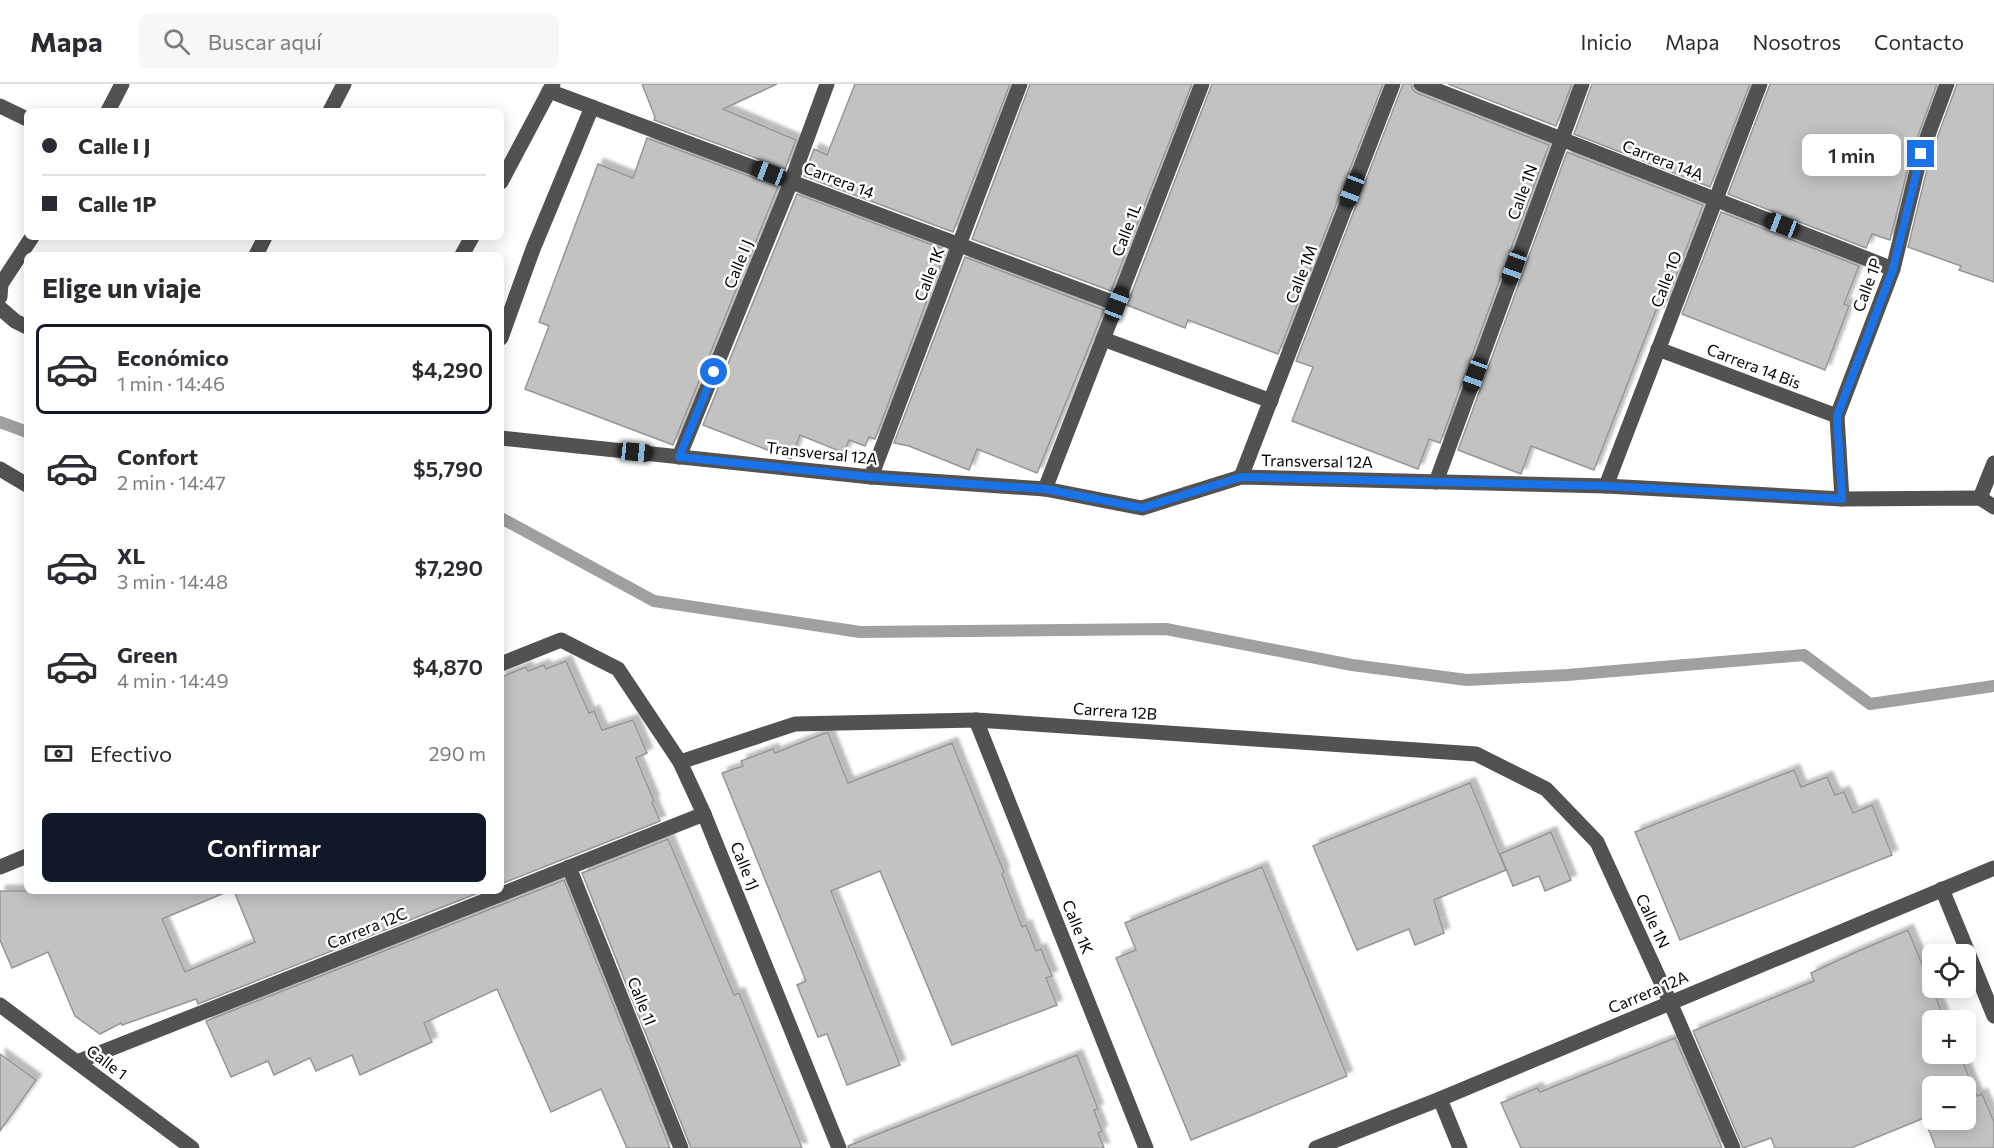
<!DOCTYPE html>
<html lang="es">
<head>
<meta charset="utf-8">
<style>
  :root { --surface:#fff; --page:#f7f7f7; --text:#2b2b33; --muted:#7c7c81; --line:#e1e1e2; --accent:#111827 }
  body { margin:0; font-family:Commissioner,sans-serif; background:var(--page); color:var(--text); height:100vh; display:flex; flex-direction:column; font-size:22px; white-space:nowrap }
  * { box-sizing:border-box; margin:0 }
  p { font-size:20px; color:var(--muted) }
  .icon { flex:none; width:33px; height:33px; fill:none; stroke:currentColor; stroke-width:2; stroke-linecap:round; stroke-linejoin:round }
  .map { position:relative; flex:1; overflow:hidden }
  .sheet { position:absolute; left:24px; top:168px; width:480px; height:642px; display:flex; flex-direction:column; background:var(--surface); border-radius:9px; box-shadow:0 3px 15px #0003 }
  .sheet>* { flex:none }
  .top-card { position:absolute; left:24px; top:24px; width:480px; height:132px; border-radius:9px; box-shadow:0 3px 15px #0003; display:grid; align-content:center; height:132px; padding:0 18px; background:var(--surface) }
  .tools { position:absolute; left:1922px; top:860px; display:grid; gap:12px }
  .tools a { display:grid; place-items:center; width:54px; height:54px; border-radius:9px; background:var(--surface); box-shadow:0 3px 15px #0003; font-size:30px }
  .end { position:absolute; width:27px; height:27px; margin:-14px; border:8px solid #1a73e8; background:#fff; box-shadow:0 0 0 3px #fff }
  .from { border-radius:50% }
  .bubble { position:absolute; height:42px; border-radius:9px; background:var(--surface); box-shadow:0 3px 15px #0003; font-size:20px; font-weight:600; line-height:42px; text-align:center }
  .car { position:absolute; width:18px; height:36px; margin:-18px -9px; border-radius:8px; box-shadow:0 0 4px 2px #0007; background:linear-gradient(#222 24%,#8ab4d8 0 40%,#222 0 76%,#8ab4d8 0 86%,#222 0) }
  .top-card b { display:flex; align-items:center; gap:21px; height:57px; font-size:22px }
  .top-card b+b { border-top:2px solid var(--line) }
  .top-card i { width:15px; height:15px; background:var(--text) }
  ul { padding:0; list-style:none }
  li { display:flex; align-items:center; gap:18px; height:90px; margin:0 12px 9px; padding:0 6px; border:3px solid transparent; border-radius:9px }
  li div { flex:1 }
  li b { display:block; font-size:22px }
  li em { font-style:normal; font-weight:600 }
  li.active { border-color:var(--accent) }
  li>.icon { width:54px; height:54px; stroke-width:1.5 }
  h2 { padding:0 18px; font-size:27px; line-height:72px }
  .pay { display:flex; align-items:center; gap:15px; height:66px; padding:0 18px; font-size:22px }
  .pay p { margin-inline-start:auto }
  .button { display:flex; gap:12px; margin-top:auto; padding:12px 18px }
  .button a { flex:1; height:69px; border-radius:9px; background:var(--accent); color:#fff; font-size:24px; font-weight:600; line-height:69px; text-align:center }
  header { display:flex; align-items:center; gap:36px; box-sizing:border-box; height:84px; padding:0 30px; background:var(--surface); border-bottom:2px solid var(--line) }
  header strong { font-size:28px }
  nav { display:flex; gap:33px; margin-inline-start:auto; font-size:21px }
  .search { width:420px; height:54px; background:var(--page); display:flex; align-items:center; gap:15px; box-sizing:border-box; padding:0 21px; border-radius:9px; color:var(--muted); font-size:22px }
  .map>svg:first-child { display:block }
  .lines { fill:none; stroke-linecap:round; stroke-linejoin:round }
  .stream { stroke:#a0a0a0; stroke-width:12 }
  .building { fill:#c2c2c2; stroke:#969696; stroke-width:1.5; fill-rule:evenodd; filter:url(#shadow) }
  .minor { stroke:#525252; stroke-width:15 }
  .route { stroke:#1a73e8; stroke-width:8 }
  .labels { text-anchor:middle; stroke-width:5; stroke-linejoin:round; paint-order:stroke }
  .street-label { font-size:16px; fill:#000; stroke:#fff }
</style>
</head>
<body>
<header>
<strong>Mapa</strong>
<div class="search"><svg class="icon" aria-label="search" viewBox="0 0 24 24"><circle cx="10" cy="10" r="6"/><path d="M15 15l6 6"/></svg>Buscar aquí</div>
<nav><a>Inicio</a><a>Mapa</a><a>Nosotros</a><a>Contacto</a></nav>
</header>
<div class="map">
<svg width="1994" height="1064" viewBox="0 0 1994 1064">
  <defs>
    <filter id="shadow"><feDropShadow dx="5.5" dy="-5.5" stdDeviation="1.5" flood-color="#0004"/></filter>
  </defs>
  <rect width="100%" height="100%" fill="#fff"/>
  <g class="lines">
    <g class="stream">
      <path d="M 0,338 L 27,348"/>
      <path d="M 501,434 L 654,517 L 860,548 L 1166,545 L 1352,581 L 1467,596 L 1567,591 L 1804,571 L 1870,620 L 1994,602"/>
    </g>
  </g>
  <g class="building">
    <path d="M 642,0 L 777,0 L 723,25 L 796,56 L 785,85 L 654,36 L 655,33 Z"/>
    <path d="M 855,0 L 1010,0 L 953,148 L 804,92 L 814,65 L 827,71 Z"/>
    <path d="M 1030,0 L 1192,0 L 1111,207 L 972,155 Z"/>
    <path d="M 1212,0 L 1383,0 L 1278,270 L 1188,236 L 1185,244 L 1127,221 Z"/>
    <path d="M 1403,0 L 1411,0 L 1413,6 L 1417,9 L 1549,61 L 1440,359 L 1429,355 L 1418,385 L 1292,337 L 1313,283 L 1296,277 Z"/>
    <path d="M 1448,0 L 1572,0 L 1556,42 Z"/>
    <path d="M 1592,0 L 1750,0 L 1710,103 L 1574,50 Z"/>
    <path d="M 1770,0 L 1937,0 L 1912,68 L 1890,156 L 1872,150 L 1866,164 L 1728,110 Z"/>
    <path d="M 1957,0 L 1994,0 L 1994,198 L 1959,186 L 1961,182 L 1908,163 L 1930,73 Z"/>
    <path d="M 647,54 L 778,103 L 673,361 L 525,305 L 549,242 L 539,238 L 598,80 L 633,94 Z"/>
    <path d="M 1567,68 L 1703,121 L 1664,223 L 1658,221 L 1594,386 L 1531,362 L 1521,390 L 1458,366 Z"/>
    <path d="M 797,110 L 946,166 L 875,355 L 869,353 L 865,362 L 849,356 L 844,369 L 800,351 L 791,375 L 703,341 Z"/>
    <path d="M 1721,128 L 1859,182 L 1844,220 L 1849,222 L 1825,286 L 1682,230 Z"/>
    <path d="M 965,173 L 1104,226 L 1037,389 L 977,365 L 969,386 L 909,362 L 894,359 Z"/>
    <path d="M 566,577 L 589,629 L 594,627 L 602,646 L 633,636 L 647,669 L 636,674 L 654,717 L 652,718 L 660,737 L 501,800 L 501,593 L 526,583 L 528,587 L 544,581 L 546,585 Z"/>
    <path d="M 825,649 L 828,649 L 848,699 L 952,659 L 999,776 L 1004,788 L 1002,790 L 1022,843 L 1026,841 L 1036,867 L 1041,865 L 1052,892 L 1046,894 L 1057,921 L 952,961 L 880,787 L 831,807 L 900,981 L 847,1001 L 827,950 L 818,953 L 797,901 L 806,897 L 722,689 L 743,682 L 741,677 L 773,665 L 775,669 Z"/>
    <path d="M 1794,686 L 1801,703 L 1827,693 L 1835,711 L 1844,708 L 1853,729 L 1872,721 L 1892,771 L 1680,856 L 1635,748 Z"/>
    <path d="M 1470,699 L 1506,786 L 1434,816 L 1444,849 L 1415,861 L 1409,845 L 1357,866 L 1313,762 Z"/>
    <path d="M 1551,748 L 1571,796 L 1545,807 L 1539,792 L 1513,802 L 1500,770 Z"/>
    <path d="M 668,755 L 734,911 L 739,909 L 802,1064 L 691,1064 L 582,789 Z"/>
    <path d="M 1262,783 L 1347,992 L 1191,1056 L 1116,874 L 1136,866 L 1125,839 Z"/>
    <path d="M 564,796 L 670,1064 L 627,1064 L 601,1005 L 551,1028 L 497,905 L 424,939 L 432,958 L 360,991 L 352,971 L 316,987 L 310,974 L 274,991 L 268,977 L 231,993 L 206,937 Z"/>
    <path d="M 0,807 L 229,807 L 162,835 L 185,888 L 255,858 L 234,807 L 483,807 L 198,920 L 196,915 L 122,941 L 121,939 L 100,950 L 75,932 L 48,868 L 12,884 L 0,856 Z"/>
    <path d="M 1908,846 L 1945,936 L 1932,936 L 1932,969 L 1959,969 L 1977,1012 L 1982,1010 L 1994,1038 L 1994,1064 L 1936,1064 L 1924,1034 L 1851,1064 L 1775,1064 L 1771,1054 L 1743,1064 L 1693,947 L 1814,897 L 1811,889 L 1856,868 ZM 1932,1002 L 1965,1002 L 1965,1035 L 1932,1035 Z"/>
    <path d="M 1675,954 L 1722,1064 L 1521,1064 L 1501,1019 L 1537,1004 L 1540,1008 Z"/>
    <path d="M 0,970 L 36,996 L 0,1047 Z"/>
    <path d="M 1077,971 L 1098,1025 L 1094,1026 L 1102,1047 L 1098,1049 L 1104,1064 L 849,1064 L 848,1062 Z"/>
  </g>
  <g class="lines">
    <g class="minor">
      <path d="M 1421,0 L 1893,185"/>
      <path d="M 549,7 L 1117,220"/>
      <path d="M 0,22 L 27,35"/>
      <path d="M 108,27 L 122,0"/>
      <path d="M 330,27 L 344,0"/>
      <path d="M 501,98 L 553,0"/>
      <path d="M 256,171 L 265,153"/>
      <path d="M 462,171 L 472,153"/>
      <path d="M 0,213 L 1,200 L 32,153"/>
      <path d="M 0,224 L 15,237 L 27,243"/>
      <path d="M 501,254 L 533,165 L 592,23"/>
      <path d="M 1103,255 L 1271,317"/>
      <path d="M 1658,265 L 1837,332"/>
      <path d="M 501,354 L 871,393 L 1045,405 L 1142,424 L 1241,393 L 1606,402 L 1842,415 L 1980,414 L 1994,423"/>
      <path d="M 679,373 L 791,98 L 827,0"/>
      <path d="M 0,385 L 27,401"/>
      <path d="M 871,393 L 1020,0"/>
      <path d="M 1241,393 L 1393,0"/>
      <path d="M 1436,398 L 1582,0"/>
      <path d="M 1606,402 L 1760,0"/>
      <path d="M 1045,405 L 1202,0"/>
      <path d="M 1980,414 L 1994,379"/>
      <path d="M 1842,415 L 1837,332 L 1893,185 L 1921,70 L 1947,0"/>
      <path d="M 501,580 L 561,556 L 618,585 L 680,678 L 704,730 L 839,1064"/>
      <path d="M 976,636 L 1146,1064"/>
      <path d="M 680,678 L 795,640 L 976,636 L 1476,670 L 1546,705 L 1597,758 L 1670,918 L 1733,1064"/>
      <path d="M 0,783 L 27,772"/>
      <path d="M 569,783 L 681,1064"/>
      <path d="M 1942,805 L 1994,932"/>
      <path d="M 0,921 L 192,1064"/>
      <path d="M 77,978 L 704,730"/>
      <path d="M 1440,1015 L 1460,1064"/>
      <path d="M 1316,1064 L 1440,1015 L 1994,784"/>
    </g>
  </g>
  <g class="lines">
    <path class="route" d="M 714,288 L 679,373 L 871,393 L 1045,405 L 1142,424 L 1241,393 L 1606,402 L 1842,415 L 1837,332 L 1893,185 L 1921,70"/>
  </g>
  <g class="labels">
    <g class="street-label">
      <text transform="translate(1663 76) rotate(21)" y="6">Carrera 14A</text>
      <text transform="translate(839 96) rotate(21)" y="6">Carrera 14</text>
      <text transform="translate(1522 108) rotate(-70)" y="6">Calle 1N</text>
      <text transform="translate(1126 146) rotate(-69)" y="6">Calle 1L</text>
      <text transform="translate(738 180) rotate(-68)" y="6">Calle I J</text>
      <text transform="translate(929 190) rotate(-69)" y="6">Calle 1K</text>
      <text transform="translate(1301 190) rotate(-69)" y="6">Calle 1M</text>
      <text transform="translate(1666 195) rotate(-69)" y="6">Calle 1O</text>
      <text transform="translate(1867 201) rotate(-70)" y="6">Calle 1P</text>
      <text transform="translate(1754 282) rotate(21)" y="6">Carrera 14 Bis</text>
      <text transform="translate(822 369) rotate(6)" y="6">Transversal 12A</text>
      <text transform="translate(1317 377) rotate(1)" y="6">Transversal 12A</text>
      <text transform="translate(1115 627) rotate(4)" y="6">Carrera 12B</text>
      <text transform="translate(745 782) rotate(68)" y="6">Calle 1J</text>
      <text transform="translate(1653 837) rotate(65)" y="6">Calle 1N</text>
      <text transform="translate(1078 843) rotate(68)" y="6">Calle 1K</text>
      <text transform="translate(367 844) rotate(-22)" y="6">Carrera 12C</text>
      <text transform="translate(1648 908) rotate(-23)" y="6">Carrera 12A</text>
      <text transform="translate(642 917) rotate(68)" y="6">Calle 1I</text>
      <text transform="translate(107 978) rotate(37)" y="6">Calle 1</text>
    </g>
  </g>
</svg>
<div class="tools">
<a><svg class="icon" aria-label="locate" viewBox="0 0 24 24"><circle cx="12" cy="12" r="6"/><path d="M12 2v4M12 18v4M2 12h4M18 12h4"/></svg></a>
<a>+</a>
<a>−</a>
</div>
<i class="end from" style="left:714px;top:288px"></i>
<i class="end" style="left:1921px;top:70px"></i>
<div class="bubble" style="left:1802px;top:50px;width:99px">1 min</div>
<i class="car" style="left:769px;top:89px;rotate:291deg"></i>
<i class="car" style="left:1352px;top:106px;rotate:201deg"></i>
<i class="car" style="left:1782px;top:141px;rotate:291deg"></i>
<i class="car" style="left:1514px;top:183px;rotate:200deg"></i>
<i class="car" style="left:1117px;top:220px;rotate:21deg"></i>
<i class="car" style="left:1475px;top:291px;rotate:200deg"></i>
<i class="car" style="left:635px;top:368px;rotate:96deg"></i>
<div class="top-card">
<b><i class="from"></i>Calle I J</b>
<b><i></i>Calle 1P</b>
</div>
<section class="sheet">
<h2>Elige un viaje</h2>
<ul>
<li class="active"><svg class="icon" aria-label="car" viewBox="0 0 24 24"><path d="M5 17H2v-5l4-1 3-4h7l3 4 3 1v5h-3M9 17h6M6 11h13"/><circle cx="7" cy="17" r="2"/><circle cx="17" cy="17" r="2"/></svg><div><b>Económico</b><p>1 min · 14:46</p></div><em>$4,290</em></li>
<li><svg class="icon" aria-label="car" viewBox="0 0 24 24"><path d="M5 17H2v-5l4-1 3-4h7l3 4 3 1v5h-3M9 17h6M6 11h13"/><circle cx="7" cy="17" r="2"/><circle cx="17" cy="17" r="2"/></svg><div><b>Confort</b><p>2 min · 14:47</p></div><em>$5,790</em></li>
<li><svg class="icon" aria-label="car" viewBox="0 0 24 24"><path d="M5 17H2v-5l4-1 3-4h7l3 4 3 1v5h-3M9 17h6M6 11h13"/><circle cx="7" cy="17" r="2"/><circle cx="17" cy="17" r="2"/></svg><div><b>XL</b><p>3 min · 14:48</p></div><em>$7,290</em></li>
<li><svg class="icon" aria-label="car" viewBox="0 0 24 24"><path d="M5 17H2v-5l4-1 3-4h7l3 4 3 1v5h-3M9 17h6M6 11h13"/><circle cx="7" cy="17" r="2"/><circle cx="17" cy="17" r="2"/></svg><div><b>Green</b><p>4 min · 14:49</p></div><em>$4,870</em></li>
</ul>
<div class="pay"><svg class="icon" aria-label="cash" viewBox="0 0 24 24"><path d="M3 7h18v10H3z"/><circle cx="12" cy="12" r="2"/></svg>Efectivo<p>290 m</p></div>
<div class="button"><a>Confirmar</a></div>
</section>
</div>
</body>
</html>
